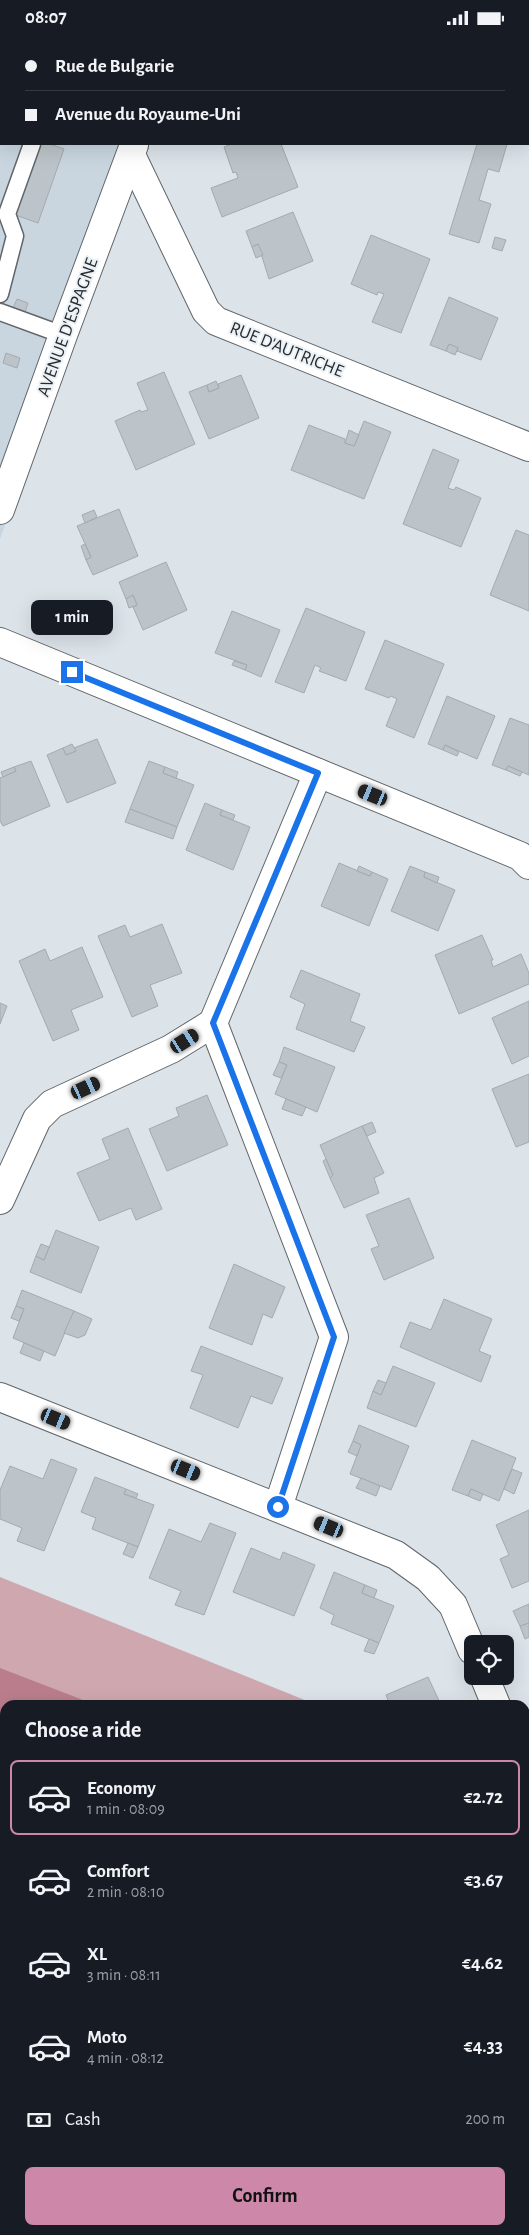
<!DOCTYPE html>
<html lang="en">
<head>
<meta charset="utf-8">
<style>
  :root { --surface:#171b24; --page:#20242c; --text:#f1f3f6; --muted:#9ea1a6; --line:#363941; --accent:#cc87a9 }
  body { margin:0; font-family:"Alegreya Sans",sans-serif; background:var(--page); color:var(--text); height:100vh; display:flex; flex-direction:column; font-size:19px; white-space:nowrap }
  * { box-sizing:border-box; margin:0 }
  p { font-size:16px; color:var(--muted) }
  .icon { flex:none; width:28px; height:28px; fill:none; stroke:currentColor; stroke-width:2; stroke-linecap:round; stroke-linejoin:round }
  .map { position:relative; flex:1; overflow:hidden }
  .details { position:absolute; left:0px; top:1665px; width:530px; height:535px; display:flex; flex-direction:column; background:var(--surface); border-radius:15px 15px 0 0; box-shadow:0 5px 20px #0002 }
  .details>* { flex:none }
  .top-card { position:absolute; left:0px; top:0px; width:530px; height:110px; box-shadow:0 5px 20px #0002; display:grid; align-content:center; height:110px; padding:0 25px; background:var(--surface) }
  .buttons { position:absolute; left:464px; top:1600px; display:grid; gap:10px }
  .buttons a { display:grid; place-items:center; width:50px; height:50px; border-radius:8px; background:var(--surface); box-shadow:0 5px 20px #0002; font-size:25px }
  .end { position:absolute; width:22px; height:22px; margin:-11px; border:6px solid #1a73e8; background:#fff; box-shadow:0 0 0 2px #fff }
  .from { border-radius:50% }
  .bubble { position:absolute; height:35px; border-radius:8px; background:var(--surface); box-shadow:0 5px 20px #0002; font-size:16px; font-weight:600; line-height:35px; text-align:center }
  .car { position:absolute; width:15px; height:30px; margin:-15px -8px; border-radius:6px; box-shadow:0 0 4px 1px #0007; background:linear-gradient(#222 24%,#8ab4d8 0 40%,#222 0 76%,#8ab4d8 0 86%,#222 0) }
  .top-card b { display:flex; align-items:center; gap:18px; height:48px; font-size:19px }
  .top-card b+b { border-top:1px solid var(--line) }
  .top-card i { width:12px; height:12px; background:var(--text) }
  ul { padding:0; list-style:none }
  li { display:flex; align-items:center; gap:15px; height:75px; margin:0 10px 8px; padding:0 15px; border:2px solid transparent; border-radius:8px }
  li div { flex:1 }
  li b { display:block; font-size:19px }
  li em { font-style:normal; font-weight:600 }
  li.selected { border-color:var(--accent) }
  li>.icon { width:45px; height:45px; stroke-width:1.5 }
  h2 { padding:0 25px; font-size:22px; line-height:60px }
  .pay { display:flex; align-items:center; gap:12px; height:55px; padding:0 25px; font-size:19px }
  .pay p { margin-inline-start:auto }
  .cta { display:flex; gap:10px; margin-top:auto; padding:10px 25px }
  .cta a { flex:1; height:58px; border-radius:8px; background:var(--accent); color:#111; font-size:20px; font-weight:600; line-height:58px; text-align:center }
  .status { display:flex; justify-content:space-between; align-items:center; height:35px; padding:0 25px; background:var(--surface); direction:ltr }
  .status svg { height:14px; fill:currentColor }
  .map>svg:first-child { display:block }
  .built { fill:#c9d6e0 }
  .green { fill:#cfa7af }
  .water { fill:#ba7d8c }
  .building { fill:#bdc4c9; stroke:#a4aab0 }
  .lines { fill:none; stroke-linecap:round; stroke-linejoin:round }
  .lane-casing { stroke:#60666b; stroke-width:19 }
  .street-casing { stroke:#60666b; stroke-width:30 }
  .lane { stroke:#fff; stroke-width:16 }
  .street { stroke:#fff; stroke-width:28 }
  .route { stroke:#1a73e8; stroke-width:6 }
  .labels { text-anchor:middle; stroke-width:4; stroke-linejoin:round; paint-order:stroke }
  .street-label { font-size:18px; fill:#282b2d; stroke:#eaf1f6 }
</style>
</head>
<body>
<div class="status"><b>08:07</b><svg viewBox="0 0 49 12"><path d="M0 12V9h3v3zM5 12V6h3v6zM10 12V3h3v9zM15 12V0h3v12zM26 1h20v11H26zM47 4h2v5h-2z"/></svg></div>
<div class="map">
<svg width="529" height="2200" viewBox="0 0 529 2200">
  <rect width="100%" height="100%" fill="#dce3e9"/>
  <path class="built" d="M 0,0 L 187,0 L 1,1 L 1,109 L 146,109 L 0,504 Z"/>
  <path class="green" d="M 0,1542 L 317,1670 L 5,1670 L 5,2195 L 108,2195 L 80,2200 L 0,2200 Z"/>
  <path class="water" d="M 0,1633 L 96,1670 L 5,1670 L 5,1864 L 0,1865 Z"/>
  <g class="building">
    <path d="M 259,0 L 352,0 L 258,1 Z"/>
    <path d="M 0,39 L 1,39 L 0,84 Z"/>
    <path d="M 33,109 L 50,109 L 64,114 L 38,188 L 7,177 Z"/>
    <path d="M 231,109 L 281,109 L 298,152 L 222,182 L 211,153 L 238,143 L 236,137 L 233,138 L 224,112 Z"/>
    <path d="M 477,109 L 507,109 L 499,137 L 488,134 L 479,165 L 491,169 L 479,208 L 449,199 Z"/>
    <path d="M 293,177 L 313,226 L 269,244 L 258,209 L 252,212 L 246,196 Z"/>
    <path d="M 371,200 L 430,224 L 401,298 L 372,287 L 384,259 L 378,257 L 377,260 L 351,249 Z"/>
    <path d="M 495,202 L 506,205 L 502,216 L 492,213 Z"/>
    <path d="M 258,209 L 263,220 L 256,223 L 252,212 Z"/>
    <path d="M 449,262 L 498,283 L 481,325 L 457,316 L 458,313 L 449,309 L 446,316 L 430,310 Z"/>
    <path d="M 17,264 L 28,268 L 25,277 L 13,273 Z"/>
    <path d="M 449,309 L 458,313 L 455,320 L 446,316 Z"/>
    <path d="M 6,318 L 20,323 L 17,333 L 3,328 Z"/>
    <path d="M 164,337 L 195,409 L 136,435 L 115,386 L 140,375 L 141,377 L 148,375 L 137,348 Z"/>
    <path d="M 241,340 L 259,383 L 209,404 L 189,357 L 207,350 L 209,357 L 219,353 L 218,349 Z"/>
    <path d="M 216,346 L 219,353 L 209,357 L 207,350 Z"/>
    <path d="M 364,386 L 391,397 L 364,464 L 291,435 L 309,390 L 345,404 L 345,408 L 354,411 Z"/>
    <path d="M 349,395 L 359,400 L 354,411 L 345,408 Z"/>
    <path d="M 433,414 L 459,425 L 448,453 L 454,455 L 456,452 L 481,463 L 461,512 L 403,489 Z"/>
    <path d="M 119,474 L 138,521 L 93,540 L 86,525 L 91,522 L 77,491 Z"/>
    <path d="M 94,475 L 97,482 L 85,488 L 82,480 Z"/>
    <path d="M 516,495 L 529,500 L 529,576 L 490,560 Z"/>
    <path d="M 85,509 L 91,522 L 86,525 L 81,511 Z"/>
    <path d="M 166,527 L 187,575 L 143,595 L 133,572 L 137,570 L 133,560 L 126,564 L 119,547 Z"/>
    <path d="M 133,560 L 137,570 L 129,573 L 126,564 Z"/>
    <path d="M 306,573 L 365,597 L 346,646 L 319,636 L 321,633 L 315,630 L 304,658 L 275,647 Z"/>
    <path d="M 232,576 L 280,595 L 261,642 L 245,635 L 247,630 L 215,618 Z"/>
    <path d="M 385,605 L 444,629 L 414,703 L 386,691 L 397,664 L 391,661 L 389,663 L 365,654 Z"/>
    <path d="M 234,626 L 247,630 L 245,635 L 232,630 Z"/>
    <path d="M 447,661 L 495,681 L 477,724 L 445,710 L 443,715 L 428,709 Z"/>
    <path d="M 510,683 L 529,690 L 529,740 L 508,731 L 506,735 L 492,730 Z"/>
    <path d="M 97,704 L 116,748 L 67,768 L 47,720 L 63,713 L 66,720 L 76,716 L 74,713 Z"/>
    <path d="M 72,709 L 76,716 L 66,720 L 63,713 Z"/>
    <path d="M 445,710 L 459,717 L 457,721 L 443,715 Z"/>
    <path d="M 31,726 L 50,771 L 3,791 L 0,786 L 0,743 L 16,736 L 14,732 Z"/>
    <path d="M 149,726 L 165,732 L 163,738 L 194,750 L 177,792 L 130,774 Z"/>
    <path d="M 508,731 L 522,737 L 520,741 L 506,735 Z"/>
    <path d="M 14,732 L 16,736 L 3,742 L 1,737 Z"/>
    <path d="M 165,732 L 178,737 L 176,743 L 163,738 Z"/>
    <path d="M 205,768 L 222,775 L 220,780 L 250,792 L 233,835 L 186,815 Z"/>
    <path d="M 130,774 L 177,792 L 173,804 L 125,787 Z"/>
    <path d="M 222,775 L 235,780 L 233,785 L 220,780 Z"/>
    <path d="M 339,828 L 370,841 L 372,837 L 388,844 L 369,891 L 321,871 Z"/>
    <path d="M 359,831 L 372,837 L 370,841 L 357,836 Z"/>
    <path d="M 410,831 L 425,837 L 424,842 L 455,855 L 438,896 L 391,876 Z"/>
    <path d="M 425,837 L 439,842 L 437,848 L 424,842 Z"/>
    <path d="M 162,889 L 182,938 L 150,950 L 158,971 L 132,982 L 98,901 L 125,890 L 130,902 Z"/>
    <path d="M 482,900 L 493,925 L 491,925 L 493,932 L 521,919 L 529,938 L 529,949 L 459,979 L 435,920 Z"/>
    <path d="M 82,912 L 103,962 L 71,975 L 79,995 L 53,1006 L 19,926 L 45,914 L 50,926 Z"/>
    <path d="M 301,935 L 360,959 L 350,986 L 365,992 L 354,1017 L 296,994 L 305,969 L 290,962 Z"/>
    <path d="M 529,966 L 529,1021 L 512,1029 L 492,983 Z"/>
    <path d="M 0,968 L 7,971 L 0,989 Z"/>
    <path d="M 284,1012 L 335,1032 L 317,1077 L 275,1059 L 287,1030 L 279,1027 Z"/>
    <path d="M 279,1027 L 287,1030 L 281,1043 L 273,1040 Z"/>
    <path d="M 529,1039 L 529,1107 L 516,1112 L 492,1054 Z"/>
    <path d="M 207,1060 L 228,1110 L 167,1136 L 149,1094 L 179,1081 L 176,1073 Z"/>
    <path d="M 286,1064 L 306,1072 L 302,1081 L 282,1074 Z"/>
    <path d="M 372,1087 L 376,1097 L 367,1101 L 362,1091 Z"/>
    <path d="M 362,1091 L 384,1138 L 374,1143 L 379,1158 L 344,1173 L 330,1143 L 333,1140 L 320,1110 Z"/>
    <path d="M 128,1093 L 162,1174 L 136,1185 L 131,1173 L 99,1186 L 77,1138 L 110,1124 L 102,1104 Z"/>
    <path d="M 326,1124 L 333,1140 L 330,1143 L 323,1126 Z"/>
    <path d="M 409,1163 L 434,1223 L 384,1245 L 371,1214 L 379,1211 L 366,1180 Z"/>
    <path d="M 56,1195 L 99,1212 L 81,1258 L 30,1237 L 36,1221 L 44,1225 Z"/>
    <path d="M 41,1209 L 49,1212 L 44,1225 L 36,1221 Z"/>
    <path d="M 234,1229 L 285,1252 L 272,1283 L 263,1279 L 252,1310 L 209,1293 Z"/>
    <path d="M 22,1255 L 74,1276 L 55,1321 L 13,1303 L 24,1274 L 16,1271 Z"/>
    <path d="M 444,1264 L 492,1284 L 479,1316 L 491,1321 L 481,1347 L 400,1312 L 410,1287 L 431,1295 Z"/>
    <path d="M 16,1271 L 24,1274 L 19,1286 L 11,1283 Z"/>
    <path d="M 74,1276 L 92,1284 L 85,1300 L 78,1303 L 64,1298 Z"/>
    <path d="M 24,1308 L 44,1316 L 40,1326 L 20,1318 Z"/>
    <path d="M 201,1311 L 283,1343 L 272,1369 L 251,1361 L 238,1393 L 190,1373 L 203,1340 L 191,1336 Z"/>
    <path d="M 393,1331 L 435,1348 L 416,1392 L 367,1373 L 373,1356 L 381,1360 Z"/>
    <path d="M 378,1345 L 386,1348 L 381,1360 L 373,1356 Z"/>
    <path d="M 359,1390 L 409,1411 L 391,1455 L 350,1439 L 361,1410 L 353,1406 Z"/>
    <path d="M 472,1405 L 516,1423 L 499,1466 L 471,1454 L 468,1461 L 452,1455 Z"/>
    <path d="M 353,1406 L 361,1410 L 357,1421 L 348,1417 Z"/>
    <path d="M 51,1424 L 77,1434 L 44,1516 L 17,1506 L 22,1493 L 0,1484 L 0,1455 L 10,1431 L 43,1444 Z"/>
    <path d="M 512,1434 L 522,1438 L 514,1459 L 504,1454 Z"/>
    <path d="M 95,1442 L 126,1454 L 124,1459 L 154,1470 L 138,1512 L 92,1494 L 96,1483 L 81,1477 Z"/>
    <path d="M 361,1443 L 380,1451 L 376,1461 L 356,1453 Z"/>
    <path d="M 126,1454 L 138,1459 L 136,1463 L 124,1459 Z"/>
    <path d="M 471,1454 L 483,1459 L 480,1466 L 468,1461 Z"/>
    <path d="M 529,1475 L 529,1546 L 512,1553 L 500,1524 L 509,1520 L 496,1490 Z"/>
    <path d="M 210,1488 L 236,1498 L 204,1580 L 175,1570 L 181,1556 L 149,1543 L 169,1494 L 201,1507 Z"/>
    <path d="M 128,1508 L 138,1512 L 133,1523 L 123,1519 Z"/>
    <path d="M 251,1513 L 280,1525 L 283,1517 L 315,1530 L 294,1581 L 233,1557 Z"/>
    <path d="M 334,1537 L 365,1550 L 362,1558 L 394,1571 L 379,1608 L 331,1589 L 334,1580 L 320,1573 Z"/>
    <path d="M 365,1550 L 377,1555 L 374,1563 L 362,1558 Z"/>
    <path d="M 529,1569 L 529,1589 L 520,1591 L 513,1576 Z"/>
    <path d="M 529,1588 L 529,1602 L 525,1604 L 520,1591 Z"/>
    <path d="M 369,1604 L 379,1608 L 374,1619 L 364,1616 Z"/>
    <path d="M 428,1642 L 441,1670 L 390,1670 L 386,1660 Z"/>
    <path d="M 529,1912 L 529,1969 L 525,1971 L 525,1914 Z"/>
    <path d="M 529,2099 L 529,2191 L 525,2200 L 507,2198 L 486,2200 L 474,2195 L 525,2195 L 525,2101 Z"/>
  </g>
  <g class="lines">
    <g class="lane-casing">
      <g id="lane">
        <path d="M 0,259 L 15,201 L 7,179 L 32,109"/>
        <path d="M 0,277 L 63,300"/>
      </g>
    </g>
    <g class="street-casing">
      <g id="street">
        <path d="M 173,1 L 174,0"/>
        <path d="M 132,122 L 206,276 L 216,286 L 529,412"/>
        <path d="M 0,475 L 63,300 L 134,110"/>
        <path d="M 0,607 L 520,821 L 529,830"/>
        <path d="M 0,1165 L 37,1084 L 52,1069 L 171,1014 L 213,988"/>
        <path d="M 0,1362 L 396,1520 L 428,1543 L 453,1570 L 472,1615"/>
        <path d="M 278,1472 L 334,1302 L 213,988 L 318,738"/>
        <path d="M 484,1641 L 496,1670"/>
        <path d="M 525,1737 L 529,1746"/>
        <path d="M 525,2029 L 529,2027"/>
        <path d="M 394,2200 L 396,2195"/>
      </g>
    </g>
    <use href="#lane" class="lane"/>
    <use href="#street" class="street"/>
  </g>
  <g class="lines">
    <path class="route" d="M 72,637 L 318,738 L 213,988 L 334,1302 L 278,1472"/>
  </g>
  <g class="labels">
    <g class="street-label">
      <text transform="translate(67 292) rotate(-70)" y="6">AVENUE D'ESPAGNE</text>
      <text transform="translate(287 314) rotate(22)" y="6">RUE D'AUTRICHE</text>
    </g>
  </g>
</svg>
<div class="buttons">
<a><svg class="icon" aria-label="locate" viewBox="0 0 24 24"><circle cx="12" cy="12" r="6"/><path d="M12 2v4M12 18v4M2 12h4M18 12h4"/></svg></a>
</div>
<i class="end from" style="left:278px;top:1472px"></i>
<i class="end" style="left:72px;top:637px"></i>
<div class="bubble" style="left:31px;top:565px;width:82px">1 min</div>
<i class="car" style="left:373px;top:760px;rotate:292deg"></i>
<i class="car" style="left:185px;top:1006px;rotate:58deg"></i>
<i class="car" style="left:86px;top:1053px;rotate:65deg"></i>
<i class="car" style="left:56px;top:1384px;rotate:112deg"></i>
<i class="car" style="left:186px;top:1435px;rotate:112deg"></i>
<i class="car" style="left:329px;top:1492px;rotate:292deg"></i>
<div class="top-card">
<b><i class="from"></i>Rue de Bulgarie</b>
<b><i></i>Avenue du Royaume-Uni</b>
</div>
<section class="details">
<h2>Choose a ride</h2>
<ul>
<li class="selected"><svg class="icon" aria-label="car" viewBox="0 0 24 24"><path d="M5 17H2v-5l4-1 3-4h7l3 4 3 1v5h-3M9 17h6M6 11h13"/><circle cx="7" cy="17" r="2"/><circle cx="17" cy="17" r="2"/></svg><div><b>Economy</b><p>1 min · 08:09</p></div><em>€2.72</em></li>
<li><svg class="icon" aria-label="car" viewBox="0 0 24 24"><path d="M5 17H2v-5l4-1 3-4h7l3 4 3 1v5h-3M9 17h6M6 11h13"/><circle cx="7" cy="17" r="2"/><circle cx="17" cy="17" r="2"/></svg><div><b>Comfort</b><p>2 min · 08:10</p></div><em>€3.67</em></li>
<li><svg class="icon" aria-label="car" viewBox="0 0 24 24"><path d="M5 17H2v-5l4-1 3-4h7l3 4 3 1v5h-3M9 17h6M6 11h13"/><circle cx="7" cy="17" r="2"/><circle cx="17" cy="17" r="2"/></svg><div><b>XL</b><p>3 min · 08:11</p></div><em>€4.62</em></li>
<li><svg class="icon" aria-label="car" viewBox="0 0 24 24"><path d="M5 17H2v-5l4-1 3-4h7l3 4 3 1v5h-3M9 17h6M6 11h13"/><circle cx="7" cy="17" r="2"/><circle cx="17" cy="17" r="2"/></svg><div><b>Moto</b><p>4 min · 08:12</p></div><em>€4.33</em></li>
</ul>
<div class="pay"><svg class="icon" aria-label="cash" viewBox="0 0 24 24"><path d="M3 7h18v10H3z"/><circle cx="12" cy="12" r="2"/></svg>Cash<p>200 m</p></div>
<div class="cta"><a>Confirm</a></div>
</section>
</div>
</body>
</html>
